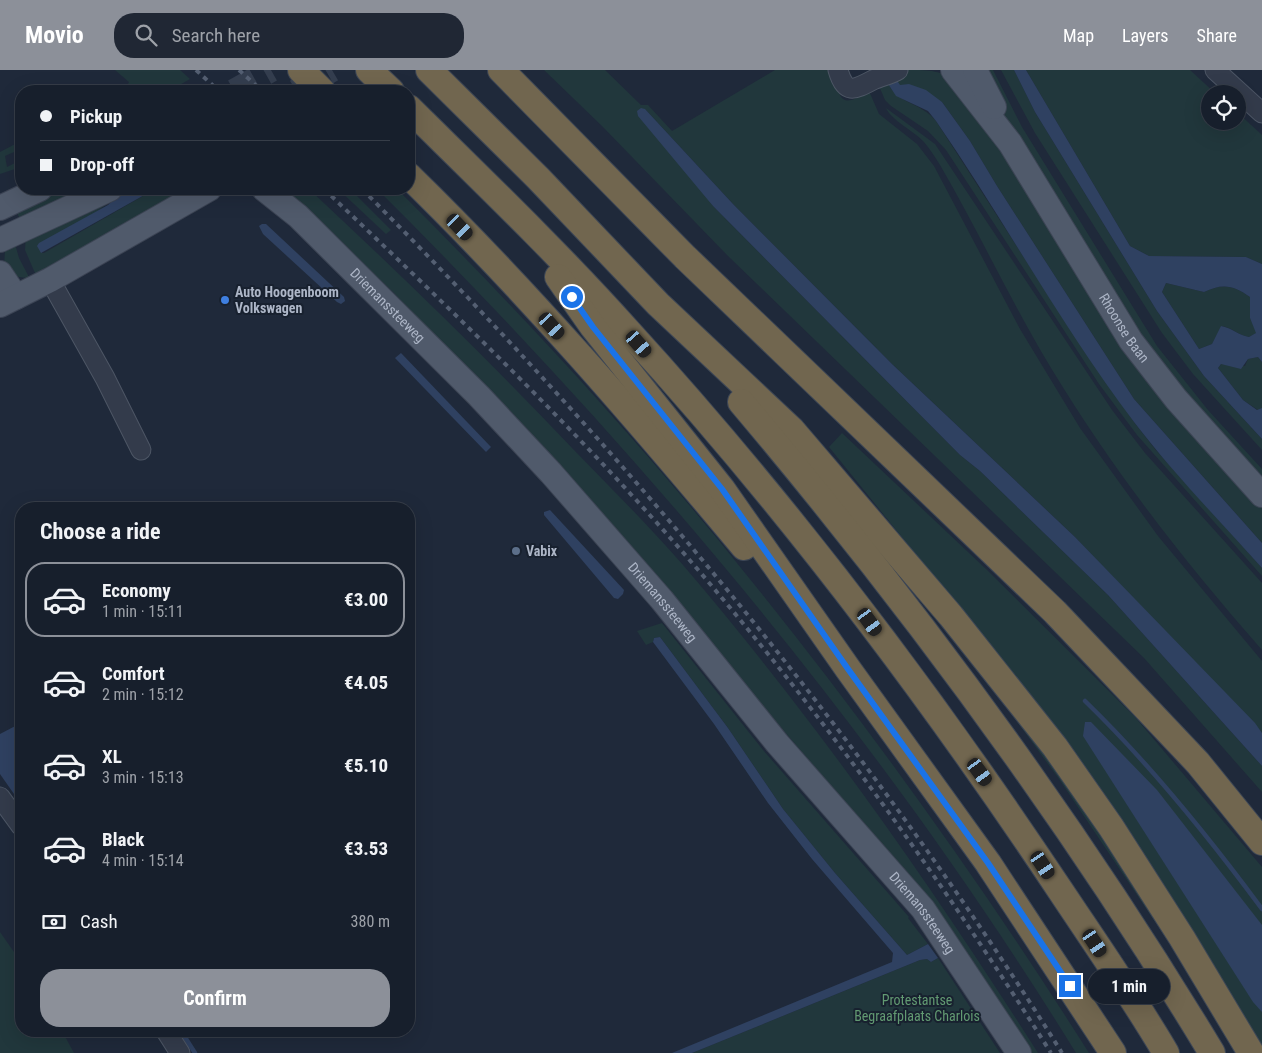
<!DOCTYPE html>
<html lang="en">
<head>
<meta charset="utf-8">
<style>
  :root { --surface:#171f2c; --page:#202734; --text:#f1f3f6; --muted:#9ea2a9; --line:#363d48; --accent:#8c9099 }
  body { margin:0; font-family:"Roboto Condensed",sans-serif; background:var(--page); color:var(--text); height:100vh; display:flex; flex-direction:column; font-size:19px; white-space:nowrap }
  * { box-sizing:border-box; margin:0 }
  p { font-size:16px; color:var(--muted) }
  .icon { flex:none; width:28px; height:28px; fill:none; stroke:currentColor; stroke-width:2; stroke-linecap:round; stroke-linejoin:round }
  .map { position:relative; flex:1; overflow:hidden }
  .sheet { position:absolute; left:15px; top:432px; width:400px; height:535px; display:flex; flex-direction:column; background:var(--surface); border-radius:20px; box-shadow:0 5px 20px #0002,0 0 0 1px var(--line) }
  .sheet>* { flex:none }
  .top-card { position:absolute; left:15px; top:15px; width:400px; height:110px; border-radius:20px; box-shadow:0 5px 20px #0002,0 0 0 1px var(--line); display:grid; align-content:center; height:110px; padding:0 25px; background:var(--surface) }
  .controls { position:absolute; left:1201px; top:15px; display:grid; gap:10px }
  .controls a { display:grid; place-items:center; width:45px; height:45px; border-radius:50%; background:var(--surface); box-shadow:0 5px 20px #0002,0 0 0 1px var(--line); font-size:25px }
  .end { position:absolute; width:22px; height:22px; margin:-11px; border:6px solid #1a73e8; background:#fff; box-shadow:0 0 0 2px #fff }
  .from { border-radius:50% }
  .bubble { position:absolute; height:35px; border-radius:18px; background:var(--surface); box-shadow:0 5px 20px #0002,0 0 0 1px var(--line); font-size:16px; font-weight:700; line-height:35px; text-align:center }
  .car { position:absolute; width:15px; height:30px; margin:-15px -8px; border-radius:6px; box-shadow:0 0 4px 1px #0007; background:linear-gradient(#222 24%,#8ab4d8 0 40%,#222 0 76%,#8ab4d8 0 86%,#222 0) }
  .top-card b { display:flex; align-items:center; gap:18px; height:48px; font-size:19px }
  .top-card b+b { border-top:1px solid var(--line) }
  .top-card i { width:12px; height:12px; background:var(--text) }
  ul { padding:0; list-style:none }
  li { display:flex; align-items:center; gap:15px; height:75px; margin:0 10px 8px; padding:0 15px; border:2px solid transparent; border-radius:20px }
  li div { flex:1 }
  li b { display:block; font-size:19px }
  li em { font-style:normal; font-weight:700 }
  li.current { border-color:var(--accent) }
  li>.icon { width:45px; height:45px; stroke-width:1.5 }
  h2 { padding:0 25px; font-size:22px; line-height:60px }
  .pay { display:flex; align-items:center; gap:12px; height:55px; padding:0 25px; font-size:19px }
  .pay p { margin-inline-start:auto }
  .button { display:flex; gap:10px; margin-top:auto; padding:10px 25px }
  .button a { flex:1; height:58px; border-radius:20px; background:var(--accent); color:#fff; font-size:20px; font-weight:700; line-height:58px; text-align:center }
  header { display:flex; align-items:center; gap:30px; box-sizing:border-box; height:70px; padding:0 25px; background:var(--accent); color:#fff }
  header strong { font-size:24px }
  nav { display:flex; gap:28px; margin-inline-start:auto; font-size:18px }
  .search { width:350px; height:45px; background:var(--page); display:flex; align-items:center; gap:12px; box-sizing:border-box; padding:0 18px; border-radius:20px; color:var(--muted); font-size:19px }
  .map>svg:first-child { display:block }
  .green { fill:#21373c }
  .water { fill:#2f4161; fill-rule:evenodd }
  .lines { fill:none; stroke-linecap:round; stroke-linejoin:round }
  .stream { stroke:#2f4161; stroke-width:4.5 }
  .major-tunnel { stroke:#343e4f; stroke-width:24; stroke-dasharray:24 12; stroke-linecap:butt }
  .minor-casing { stroke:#4d5665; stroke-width:21 }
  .major-casing { stroke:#3c4454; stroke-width:26 }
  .highway-casing { stroke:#3d4655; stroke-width:28 }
  .minor { stroke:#333b4b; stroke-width:19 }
  .major { stroke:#505a6b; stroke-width:24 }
  .highway { stroke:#71664f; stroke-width:26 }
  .rail { stroke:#545f72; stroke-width:4; stroke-dasharray:5 5; stroke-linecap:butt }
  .route { stroke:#1a73e8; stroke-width:6 }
  .shop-dot { fill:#3f7fe0; stroke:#18212f; stroke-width:2 }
  .service-dot { fill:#5c6f8a; stroke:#18212f; stroke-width:2 }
  .labels { text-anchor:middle; stroke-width:4; stroke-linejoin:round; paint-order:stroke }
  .poi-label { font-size:14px; font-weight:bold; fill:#adb6c7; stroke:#18212f; text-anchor:start }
  .street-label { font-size:14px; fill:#adb6c7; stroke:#18212f }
  .park-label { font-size:14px; fill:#629a72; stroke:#18212f }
</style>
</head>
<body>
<header>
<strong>Movio</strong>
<div class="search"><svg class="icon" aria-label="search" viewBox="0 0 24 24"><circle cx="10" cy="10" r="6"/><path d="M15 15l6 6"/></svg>Search here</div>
<nav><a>Map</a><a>Layers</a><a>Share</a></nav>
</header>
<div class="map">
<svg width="1262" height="983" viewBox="0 0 1262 983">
  <rect width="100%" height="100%" fill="#1f293a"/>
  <g class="green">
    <path d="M 115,0 L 180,0 L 190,9 L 169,21 L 120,21 L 126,18 L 129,12 Z"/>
    <path d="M 544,0 L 605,0 L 641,35 L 648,35 L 672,61 L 775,0 L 831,0 C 842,25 836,42 869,21 L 879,44 L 917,74 L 934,96 L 1020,259 L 1080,358 L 1158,466 L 1262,591 L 1262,663 L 1075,467 L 892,294 L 733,134 L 645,39 L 713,136 L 960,385 L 980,401 L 1108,525 L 1262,696 L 1262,722 L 1144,588 L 728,186 L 603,57 Z"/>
    <path d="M 908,0 C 930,0 941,0 958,13 L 1164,329 L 1262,438 L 1262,473 L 1134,329 L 997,116 L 970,71 L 942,32 L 901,16 L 890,17 C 903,35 921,33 936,51 L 1063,248 L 1134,352 L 1155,379 L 1262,498 L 1262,506 L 1137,365 L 1099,314 L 946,80 L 928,61 L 891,36 L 885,30 L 879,16 Z"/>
    <path d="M 980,0 L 993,0 L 1022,57 L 1157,276 L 1208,340 L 1262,399 L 1262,411 L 1184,325 L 1146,276 L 1018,70 Z"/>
    <path d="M 1001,0 L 1014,0 L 1035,42 L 1157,241 L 1204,306 L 1262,369 L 1262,380 L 1193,304 L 1162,263 L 1035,63 Z"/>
    <path d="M 1026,0 L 1190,0 L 1216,24 L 1210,24 L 1210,51 L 1238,51 L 1238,43 L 1262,65 L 1262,194 L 1246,187 L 1149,186 L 1130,176 Z"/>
    <path d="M 886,38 L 935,74 L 1112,340 L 1145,383 L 1262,513 L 1262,580 C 1184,491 1112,399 1051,298 C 1011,232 979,162 940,95 C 935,87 930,79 924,72 C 914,61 891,50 886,38 Z"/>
    <path d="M 21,71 L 21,79 L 5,86 L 7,97 L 21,90 L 21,97 L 0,104 L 0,82 Z"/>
    <path d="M 51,119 L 90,119 L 22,153 L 14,137 Z"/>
    <path d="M 155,119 L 190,119 L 39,204 L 35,203 L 25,180 L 26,165 L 111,131 L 41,183 L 44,183 Z"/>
    <path d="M 284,119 L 309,119 C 399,203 488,289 573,379 C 610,417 648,455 683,495 C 814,648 930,813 1038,983 L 1031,983 L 991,919 L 924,825 L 778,654 L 648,496 L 536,371 L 393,222 Z"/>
    <path d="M 338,119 L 350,119 L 391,160 L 386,164 Z"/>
    <path d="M 377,119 L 397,119 C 519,241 637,368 745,503 C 869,656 984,817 1089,983 L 1076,983 C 881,666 640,381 377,119 Z"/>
    <path d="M 15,174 L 19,188 L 29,207 L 27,208 L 12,206 L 4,197 L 5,180 Z"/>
    <path d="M 1166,213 L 1204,222 C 1222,213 1234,215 1250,227 L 1250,248 L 1257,263 L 1249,267 C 1238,265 1232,258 1222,256 L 1212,274 L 1199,279 L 1162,222 Z"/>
    <path d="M 1258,287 L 1262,292 L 1262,338 L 1258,340 L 1243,330 L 1218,298 L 1221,294 L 1245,296 L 1248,289 Z"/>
    <path d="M 842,363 L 986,499 L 1135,647 L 1262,797 L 1262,983 L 1023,617 L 829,377 Z"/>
    <path d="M 662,553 L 763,680 L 909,847 L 908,848 L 928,874 L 907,885 L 835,803 L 783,739 L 728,658 L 660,567 L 654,568 L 653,572 L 646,575 L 637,561 Z"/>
    <path d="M 980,601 L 1082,732 L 1186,898 L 1059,709 Z"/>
    <path d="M 0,862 L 21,892 L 21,961 L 62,961 L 74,983 L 0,983 Z"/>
    <path d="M 938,888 L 1000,983 L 692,983 L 920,890 L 927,889 L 931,892 Z"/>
  </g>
  <g class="water">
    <path d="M 879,0 L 890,0 L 900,15 L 909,14 L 926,20 L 942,32 L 970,71 L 997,116 L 1134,329 L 1262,473 L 1262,498 C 1219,450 1173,403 1134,352 C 1062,257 1004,150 936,51 L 928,41 L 896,26 Z"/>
    <path d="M 1014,0 L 1026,0 L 1130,176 L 1149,186 L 1246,187 L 1262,194 L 1262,292 L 1258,287 L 1248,289 L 1241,299 L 1221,294 L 1218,298 L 1243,330 L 1257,340 L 1262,338 L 1262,369 L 1204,306 L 1157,241 L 1035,42 ZM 1166,213 L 1204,222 C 1222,213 1234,215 1250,227 L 1250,248 L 1256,263 L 1249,267 C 1238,265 1232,258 1221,256 L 1212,274 L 1199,279 L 1162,222 Z"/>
    <path d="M 641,38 L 645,39 L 733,134 L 892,294 L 1075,467 L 1255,653 L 1262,663 L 1262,696 L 1108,525 L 980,401 L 960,385 L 713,136 L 638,46 L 637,41 Z"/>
    <path d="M 130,119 L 155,119 L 41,183 L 37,176 L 39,173 L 108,135 L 117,126 Z"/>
    <path d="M 262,154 L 266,154 L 344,227 L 345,231 L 341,234 L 337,232 L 263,164 L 259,156 Z"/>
    <path d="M 401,283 L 491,377 L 486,382 L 395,288 Z"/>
    <path d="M 550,440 L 624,520 L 623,524 L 618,529 L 614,528 L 544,445 L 544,442 Z"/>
    <path d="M 660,567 L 728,658 L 783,739 L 835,803 L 907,885 L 928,874 L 938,888 L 931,892 L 927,889 L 920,890 L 692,983 L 672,983 L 892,892 L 893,883 L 812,789 L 768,733 L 714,654 L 653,572 L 654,568 Z"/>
    <path d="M 1085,652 L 1091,652 L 1157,720 L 1262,855 L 1262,942 L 1253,932 L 1083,666 Z"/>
    <path d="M 21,653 L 21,734 L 0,704 L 0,664 Z"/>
  </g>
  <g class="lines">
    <g class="stream">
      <path d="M 1085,631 C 1150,694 1208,766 1262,839"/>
      <path d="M 181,961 L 195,983"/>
    </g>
    <g class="major-tunnel">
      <path d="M 234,21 L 271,0"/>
      <path d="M 296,21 L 332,0"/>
    </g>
    <g class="minor-casing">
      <g id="minor">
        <path d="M 838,0 C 845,25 854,20 873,10 C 881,6 890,5 898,0"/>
        <path d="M 1215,0 L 1262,43"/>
        <path d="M 50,210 L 105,308 L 141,380"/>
        <path d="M 0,727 L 21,756"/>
        <path d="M 166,961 L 180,983"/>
      </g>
    </g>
    <g class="major-casing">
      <g id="major">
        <path id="s1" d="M 953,0 L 1010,73 L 1131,271 L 1176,329 L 1262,425"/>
        <path d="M 975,0 L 994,37"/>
        <path id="s2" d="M 264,119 L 298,146 L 479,326 L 551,403 L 662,530 L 777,673 L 923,839 L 1019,983"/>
        <path d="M 0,138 L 40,119"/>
        <path d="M 0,170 L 110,119"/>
        <path d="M 0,203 L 16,227"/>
        <path d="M 0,235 L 50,210 L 209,119"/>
      </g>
    </g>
    <g class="highway-casing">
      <g id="highway">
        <path d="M 301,0 L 322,21"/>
        <path d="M 369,0 L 391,21"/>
        <path d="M 429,0 L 538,108 L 658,234 L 792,360 L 951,546 L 1055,677 L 1111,757 L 1182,868 L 1251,983"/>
        <path d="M 501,0 L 685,187 L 1055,542 L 1198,693 L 1262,772"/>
        <path d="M 409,38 C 483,111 558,183 627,260 C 786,434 929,623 1060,820 C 1096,874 1133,927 1166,983"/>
        <path d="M 409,106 C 528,222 637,349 744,477"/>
        <path d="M 558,207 L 593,257 L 722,419 L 848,599 L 988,793 L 1113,983"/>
        <path d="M 741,332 C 914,537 1073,753 1212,983"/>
      </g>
    </g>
    <use href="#minor" class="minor"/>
    <use href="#major" class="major"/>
    <use href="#highway" class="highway"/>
    <g class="rail">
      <path d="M 196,0 L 219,21"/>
      <path d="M 239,0 L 262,21"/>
      <path d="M 324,119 C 446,235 569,352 680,479 C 817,636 940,807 1051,983"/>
      <path d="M 362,119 C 624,382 865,667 1062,983"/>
    </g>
  </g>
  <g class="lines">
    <path class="route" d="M 572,227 L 593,257 L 722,419 L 848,599 L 988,793 L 1070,916"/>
  </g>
  <circle class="shop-dot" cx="225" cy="230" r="5"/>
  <circle class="service-dot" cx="516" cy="481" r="5"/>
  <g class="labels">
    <g class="poi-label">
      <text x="235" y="227">Auto Hoogenboom<tspan x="235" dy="16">Volkswagen</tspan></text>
      <text x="526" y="486">Vabix</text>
    </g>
    <g class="street-label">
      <text dy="5" stroke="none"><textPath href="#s2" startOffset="170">Driemanssteeweg</textPath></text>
      <text dy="5" stroke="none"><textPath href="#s1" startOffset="310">Rhoonse Baan</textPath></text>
      <text dy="5" stroke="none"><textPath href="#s2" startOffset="575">Driemanssteeweg</textPath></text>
      <text dy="5" stroke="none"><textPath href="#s2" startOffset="980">Driemanssteeweg</textPath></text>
    </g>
    <g class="park-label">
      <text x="917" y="935">Protestantse<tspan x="917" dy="16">Begraafplaats Charlois</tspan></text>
    </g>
  </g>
</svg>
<div class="controls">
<a><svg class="icon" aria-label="locate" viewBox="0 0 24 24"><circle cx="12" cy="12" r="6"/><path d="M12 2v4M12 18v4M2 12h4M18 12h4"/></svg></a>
</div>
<i class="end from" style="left:572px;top:227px"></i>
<i class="end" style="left:1070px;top:916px"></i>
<div class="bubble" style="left:1088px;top:899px;width:82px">1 min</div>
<i class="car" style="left:460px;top:157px;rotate:136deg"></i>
<i class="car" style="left:552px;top:256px;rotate:138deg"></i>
<i class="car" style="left:639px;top:274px;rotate:139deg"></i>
<i class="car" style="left:870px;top:552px;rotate:144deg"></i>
<i class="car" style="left:980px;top:702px;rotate:144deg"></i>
<i class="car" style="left:1043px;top:795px;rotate:146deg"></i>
<i class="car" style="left:1095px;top:873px;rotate:146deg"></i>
<div class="top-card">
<b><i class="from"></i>Pickup</b>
<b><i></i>Drop-off</b>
</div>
<section class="sheet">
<h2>Choose a ride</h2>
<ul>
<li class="current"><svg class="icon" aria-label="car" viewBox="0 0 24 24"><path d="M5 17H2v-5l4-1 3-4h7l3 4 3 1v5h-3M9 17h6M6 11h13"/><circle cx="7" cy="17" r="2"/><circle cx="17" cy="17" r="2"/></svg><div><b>Economy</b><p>1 min · 15:11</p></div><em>€3.00</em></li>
<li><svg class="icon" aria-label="car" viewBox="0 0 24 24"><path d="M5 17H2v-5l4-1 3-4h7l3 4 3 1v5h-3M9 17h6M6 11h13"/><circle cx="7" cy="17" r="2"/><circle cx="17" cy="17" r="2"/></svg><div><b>Comfort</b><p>2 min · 15:12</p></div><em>€4.05</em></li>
<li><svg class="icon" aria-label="car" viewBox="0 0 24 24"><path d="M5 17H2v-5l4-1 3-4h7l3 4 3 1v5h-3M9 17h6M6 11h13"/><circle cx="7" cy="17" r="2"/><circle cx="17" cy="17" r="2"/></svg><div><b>XL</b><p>3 min · 15:13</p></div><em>€5.10</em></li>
<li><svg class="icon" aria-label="car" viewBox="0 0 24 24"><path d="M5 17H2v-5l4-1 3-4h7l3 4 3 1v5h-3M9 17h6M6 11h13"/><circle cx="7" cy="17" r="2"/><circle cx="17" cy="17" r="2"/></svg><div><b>Black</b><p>4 min · 15:14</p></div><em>€3.53</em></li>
</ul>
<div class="pay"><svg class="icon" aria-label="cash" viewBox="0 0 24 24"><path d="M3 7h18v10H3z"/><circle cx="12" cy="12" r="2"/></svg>Cash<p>380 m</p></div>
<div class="button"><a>Confirm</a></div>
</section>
</div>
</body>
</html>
